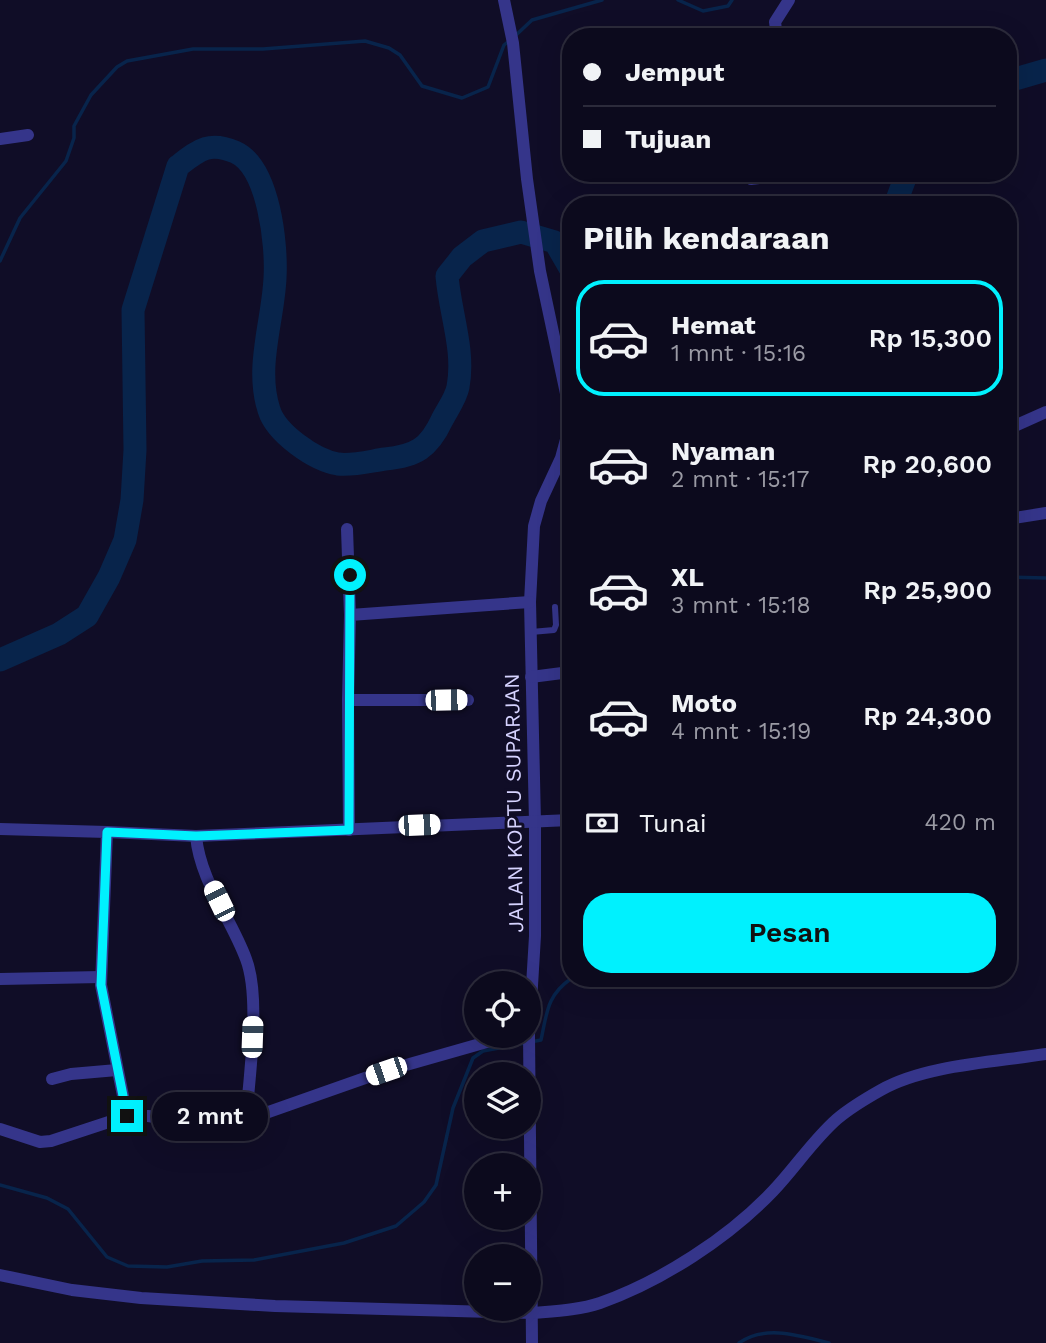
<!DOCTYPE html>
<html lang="id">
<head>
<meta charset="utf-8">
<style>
  :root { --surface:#0c0a1d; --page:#1a182a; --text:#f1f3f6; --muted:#9a9aa4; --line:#2c2b3b; --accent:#00f1fe }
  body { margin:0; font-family:"Work Sans",sans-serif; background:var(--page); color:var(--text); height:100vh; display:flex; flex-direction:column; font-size:26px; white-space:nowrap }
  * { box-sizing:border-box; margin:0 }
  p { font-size:23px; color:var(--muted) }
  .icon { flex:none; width:38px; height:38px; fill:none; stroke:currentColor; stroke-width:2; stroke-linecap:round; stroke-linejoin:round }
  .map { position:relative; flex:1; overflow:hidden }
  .details { position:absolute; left:562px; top:196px; width:455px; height:791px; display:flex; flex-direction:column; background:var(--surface); border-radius:28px; box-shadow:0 7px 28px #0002,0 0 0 2px var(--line) }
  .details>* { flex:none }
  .banner { position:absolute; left:562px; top:28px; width:455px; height:154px; border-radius:28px; box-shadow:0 7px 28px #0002,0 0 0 2px var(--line); display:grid; align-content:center; height:154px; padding:0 21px; background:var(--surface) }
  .tools { position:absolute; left:464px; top:971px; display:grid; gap:14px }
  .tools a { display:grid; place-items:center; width:77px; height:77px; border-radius:50%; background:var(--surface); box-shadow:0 7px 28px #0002,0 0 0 2px var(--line); font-size:35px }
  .end { position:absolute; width:32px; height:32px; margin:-16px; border:9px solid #00f1fe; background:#111; box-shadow:0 0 0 4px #111 }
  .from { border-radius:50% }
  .bubble { position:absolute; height:49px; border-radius:24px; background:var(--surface); box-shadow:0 7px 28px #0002,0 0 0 2px var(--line); font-size:23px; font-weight:600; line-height:49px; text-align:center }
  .car { position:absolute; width:21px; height:42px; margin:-21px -10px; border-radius:9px; box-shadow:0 0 5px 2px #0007; background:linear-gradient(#fff 24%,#345 0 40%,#fff 0 76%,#345 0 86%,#fff 0) }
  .banner b { display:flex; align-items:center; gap:24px; height:66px; font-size:26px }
  .banner b+b { border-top:2px solid var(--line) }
  .banner i { width:18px; height:18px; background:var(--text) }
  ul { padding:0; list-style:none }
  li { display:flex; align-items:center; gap:21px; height:116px; margin:0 14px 10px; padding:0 7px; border:4px solid transparent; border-radius:28px }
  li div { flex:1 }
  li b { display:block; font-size:26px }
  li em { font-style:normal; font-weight:600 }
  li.active { border-color:var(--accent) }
  li>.icon { width:63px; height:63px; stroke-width:1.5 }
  h2 { padding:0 21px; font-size:32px; line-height:84px }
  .pay { display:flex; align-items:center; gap:18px; height:77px; padding:0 21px; font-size:26px }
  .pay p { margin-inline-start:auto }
  .cta { display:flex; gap:14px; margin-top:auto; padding:14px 21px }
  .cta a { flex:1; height:80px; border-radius:28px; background:var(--accent); color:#111; font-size:28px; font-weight:600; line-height:80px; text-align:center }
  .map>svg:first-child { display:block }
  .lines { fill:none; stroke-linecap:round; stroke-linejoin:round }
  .stream { stroke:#08244b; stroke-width:3.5 }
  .river { stroke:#08244b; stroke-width:23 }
  .lane { stroke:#35358a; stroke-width:6 }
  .street { stroke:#35358a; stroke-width:12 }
  .route { stroke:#00f1fe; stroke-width:9 }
  .labels { text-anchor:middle; stroke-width:6; stroke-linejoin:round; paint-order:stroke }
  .street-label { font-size:21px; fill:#d6d3ff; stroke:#100d27 }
</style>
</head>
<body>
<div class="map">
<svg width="1046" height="1343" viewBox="0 0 1046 1343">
  <rect width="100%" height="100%" fill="#100d27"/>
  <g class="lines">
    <g class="stream">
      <path d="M 678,0 L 703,11 L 728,6 L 732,0"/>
      <path d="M 515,36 L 532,20 L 602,0"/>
      <path d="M 0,261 L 20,218 L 66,161 L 74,138 L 74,126 L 91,95 L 117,67 L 127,61 L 193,49 L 263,49 L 365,41 L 389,48 L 400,55 L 422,86 L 462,98 L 488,87 L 504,45 L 509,41"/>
      <path d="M 1008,577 L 1046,578"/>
      <path d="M 0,1185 L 47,1198 L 68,1209 L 107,1257 L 128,1266 L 167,1267 L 202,1261 L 254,1260 L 344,1243 L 396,1226 L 424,1202 L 436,1185 L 453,1108 L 473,1058 L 483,1051 L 541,1040 C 547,1012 547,995 572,978"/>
      <path d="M 739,1343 C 765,1324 801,1336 829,1343"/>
    </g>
    <g class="river">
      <path d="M 1008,81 L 1046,70"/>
      <path d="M 895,205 L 907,173"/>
      <path d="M 0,660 L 59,634 L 87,616 L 109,577 L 125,540 L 132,500 L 135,450 L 133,310 L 178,166 C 199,150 209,141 235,152 C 269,167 277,245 275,278 C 273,322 255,367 269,410 C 276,433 314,460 338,464 C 352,466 371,461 385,459 C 416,456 429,448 442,420 C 447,410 456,398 458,387 C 465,350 450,313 447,276 L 462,257 L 483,241 L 521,232 L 555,242 L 570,268"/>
    </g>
    <path class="lane" d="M 531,632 L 554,630 L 556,625 L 555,607"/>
    <g class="street">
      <path d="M 504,0 L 513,43 L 527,179 L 540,271 L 568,403 L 568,432 L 561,458 L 541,501 L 534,526 L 530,602 L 535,822 L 535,936 L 529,1035 L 532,1343"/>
      <path d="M 777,37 L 775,22 L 789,0"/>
      <path d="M 0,139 L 28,135"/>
      <path d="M 751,179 L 803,173"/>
      <path d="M 1008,429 L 1046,412"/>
      <path d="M 1008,519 L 1046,513"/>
      <path d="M 347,529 L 350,615"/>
      <path d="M 531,677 L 570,672"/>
      <path d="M 348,700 L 468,700"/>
      <path d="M 0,829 L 107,832 L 101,985 L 127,1116"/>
      <path d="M 349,830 L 348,700 L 350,615 L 530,602"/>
      <path d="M 107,832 L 196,836 L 570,820"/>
      <path d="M 196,836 C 200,881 231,918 246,959 C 261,998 249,1078 246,1120"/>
      <path d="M 0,979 L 101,977"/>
      <path d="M 52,1079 L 71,1074 L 117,1070"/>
      <path d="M 0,1129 L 40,1142 L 51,1141 L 127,1116 L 148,1116 L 216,1126 L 246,1120 L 385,1071 L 508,1036"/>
      <path d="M 0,1275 L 72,1290 L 141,1298 L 275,1306 L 532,1313 C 555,1311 579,1310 600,1303 C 662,1281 728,1238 773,1191 C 795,1168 813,1140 837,1119 C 850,1108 865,1099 881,1090 C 925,1065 996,1062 1046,1054"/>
    </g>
  </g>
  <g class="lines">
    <path class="route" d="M 127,1116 L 101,985 L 107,832 L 196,836 L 349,830 L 350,575"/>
  </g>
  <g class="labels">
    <g class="street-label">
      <text transform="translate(514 803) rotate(-91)" y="7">JALAN KOPTU SUPARJAN</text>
    </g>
  </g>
</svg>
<div class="tools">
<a><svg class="icon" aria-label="locate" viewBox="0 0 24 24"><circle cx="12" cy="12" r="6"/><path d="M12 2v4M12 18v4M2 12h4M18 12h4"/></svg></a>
<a><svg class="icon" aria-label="layers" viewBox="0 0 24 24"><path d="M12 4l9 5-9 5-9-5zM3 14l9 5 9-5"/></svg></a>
<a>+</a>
<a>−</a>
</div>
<i class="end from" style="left:350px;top:575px"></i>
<i class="end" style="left:127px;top:1116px"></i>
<div class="bubble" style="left:152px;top:1092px;width:116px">2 mnt</div>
<i class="car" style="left:446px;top:700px;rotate:89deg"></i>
<i class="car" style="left:419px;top:825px;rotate:88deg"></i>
<i class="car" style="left:219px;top:901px;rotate:334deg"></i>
<i class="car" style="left:252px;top:1037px;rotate:2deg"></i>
<i class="car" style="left:386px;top:1071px;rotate:251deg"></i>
<div class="banner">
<b><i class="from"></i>Jemput</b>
<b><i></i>Tujuan</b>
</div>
<section class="details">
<h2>Pilih kendaraan</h2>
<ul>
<li class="active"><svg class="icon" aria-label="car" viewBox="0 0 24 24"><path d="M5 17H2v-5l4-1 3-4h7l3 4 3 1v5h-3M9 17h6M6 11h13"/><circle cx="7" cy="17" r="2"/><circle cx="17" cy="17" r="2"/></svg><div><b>Hemat</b><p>1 mnt · 15:16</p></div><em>Rp 15,300</em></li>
<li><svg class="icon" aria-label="car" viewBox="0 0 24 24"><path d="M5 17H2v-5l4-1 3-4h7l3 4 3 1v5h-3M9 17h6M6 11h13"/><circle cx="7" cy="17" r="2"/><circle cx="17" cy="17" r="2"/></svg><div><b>Nyaman</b><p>2 mnt · 15:17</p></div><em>Rp 20,600</em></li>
<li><svg class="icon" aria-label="car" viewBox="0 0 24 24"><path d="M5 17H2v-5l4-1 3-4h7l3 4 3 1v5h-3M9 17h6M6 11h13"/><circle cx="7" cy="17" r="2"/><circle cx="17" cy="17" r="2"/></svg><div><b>XL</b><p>3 mnt · 15:18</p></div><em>Rp 25,900</em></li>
<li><svg class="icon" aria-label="car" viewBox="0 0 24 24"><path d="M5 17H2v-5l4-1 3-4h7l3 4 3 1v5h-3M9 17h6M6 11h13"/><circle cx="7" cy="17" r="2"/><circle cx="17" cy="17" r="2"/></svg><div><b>Moto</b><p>4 mnt · 15:19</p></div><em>Rp 24,300</em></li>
</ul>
<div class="pay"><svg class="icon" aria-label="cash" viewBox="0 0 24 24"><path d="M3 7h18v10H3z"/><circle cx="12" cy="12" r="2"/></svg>Tunai<p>420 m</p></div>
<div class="cta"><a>Pesan</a></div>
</section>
</div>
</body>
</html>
